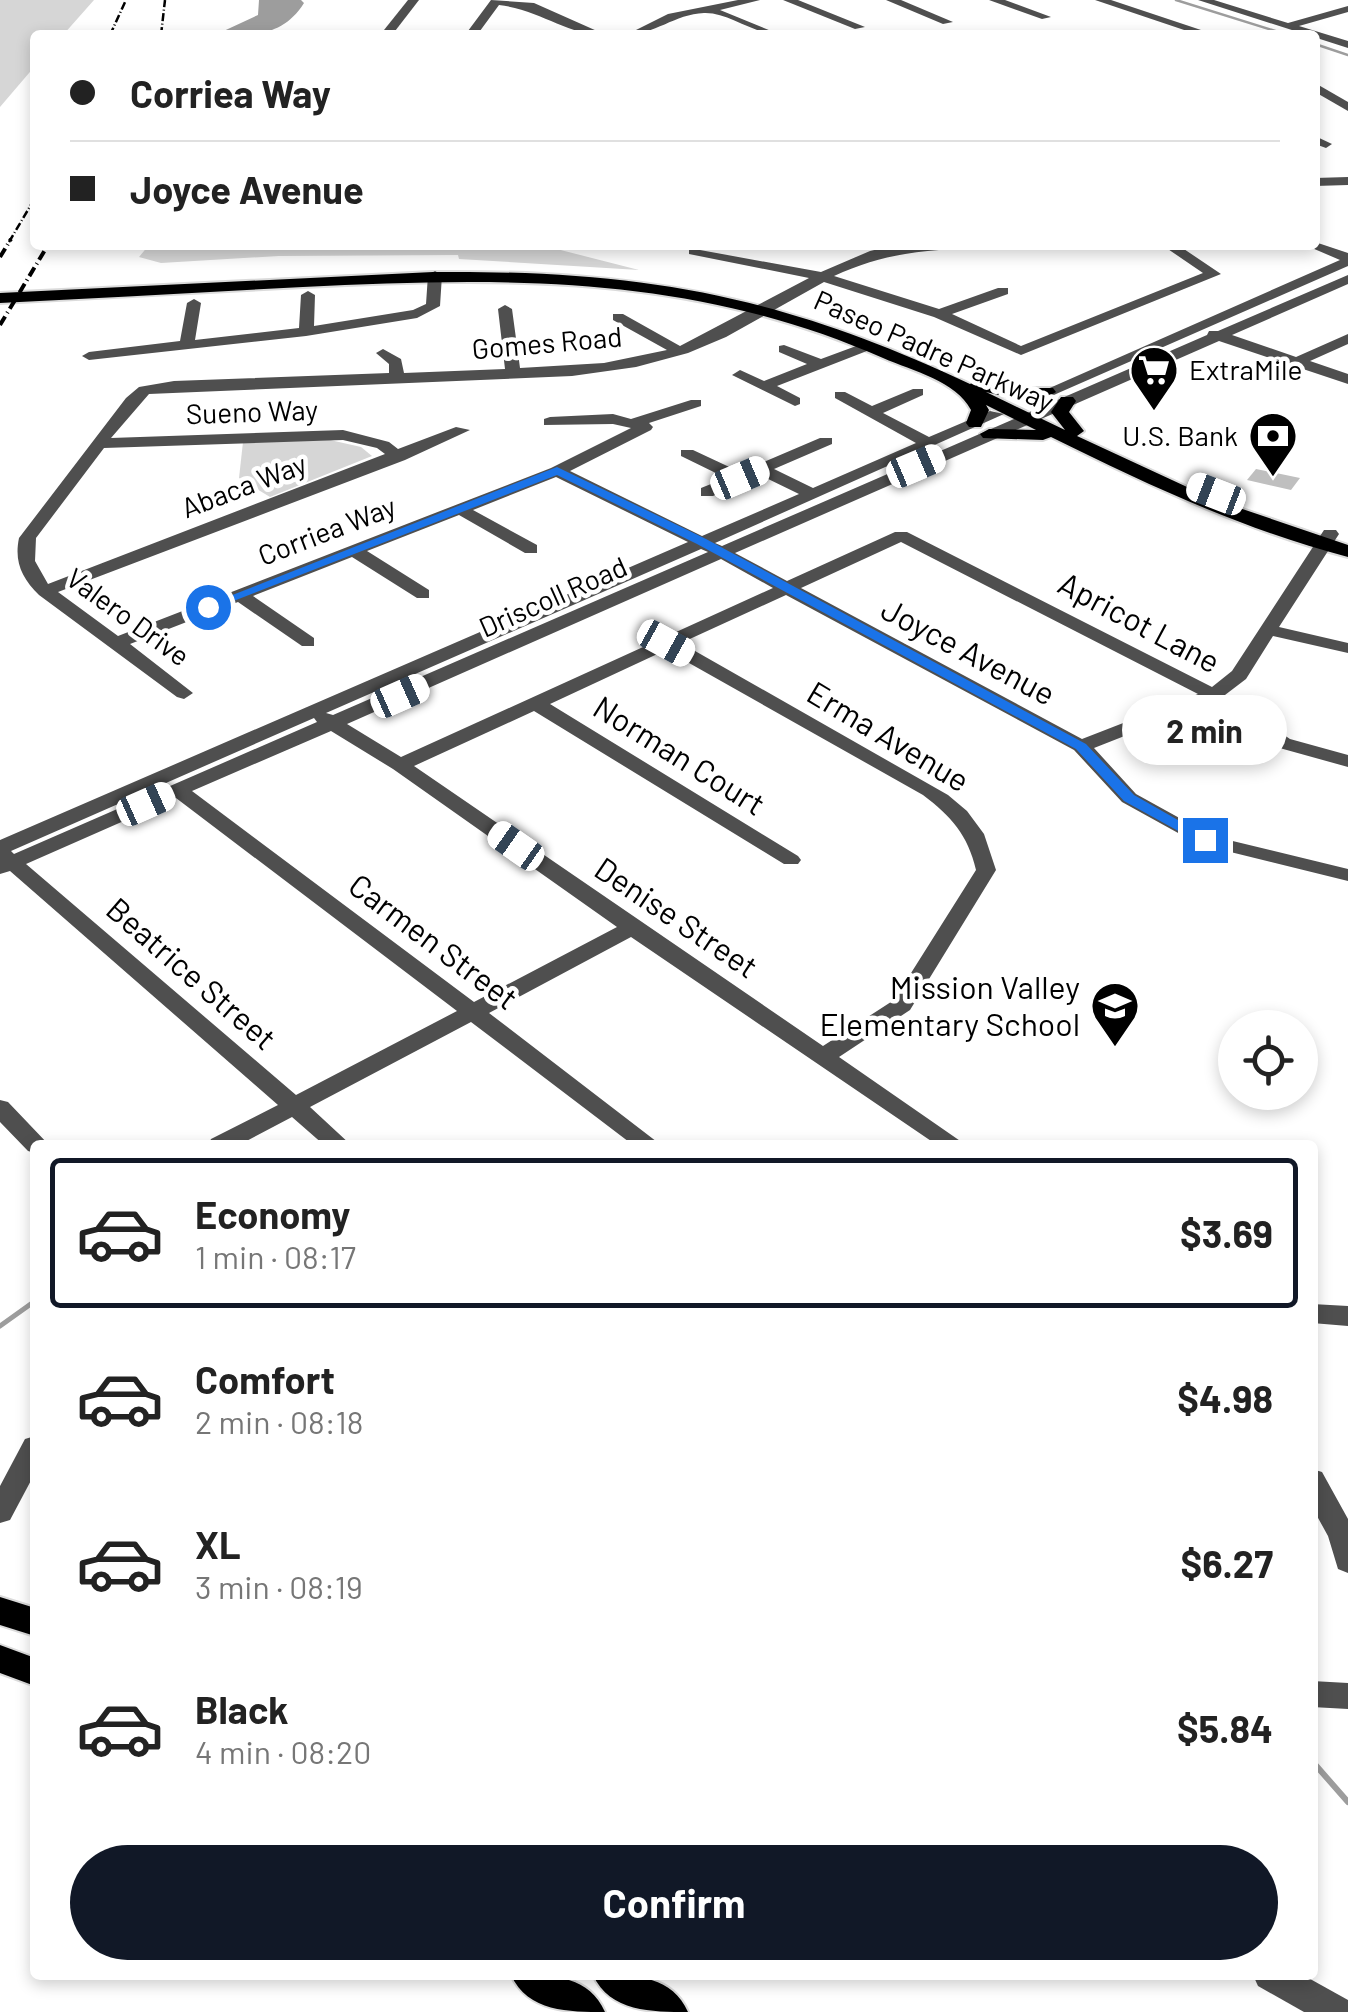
<!DOCTYPE html>
<html lang="en">
<head>
<meta charset="utf-8">
<style>
  :root { --surface:#fff; --page:#f2f2f2; --text:#222; --muted:#767676; --line:#e0e0e0; --accent:#111827 }
  body { margin:0; font-family:Barlow,sans-serif; background:var(--page); color:var(--text); height:100vh; display:flex; flex-direction:column; font-size:38px; white-space:nowrap }
  * { box-sizing:border-box; margin:0 }
  p { font-size:32px; color:var(--muted) }
  .icon { flex:none; width:55px; height:55px; fill:none; stroke:currentColor; stroke-width:2; stroke-linecap:round; stroke-linejoin:round }
  .map { position:relative; flex:1; overflow:hidden }
  .sheet { position:absolute; left:30px; top:1140px; width:1288px; height:840px; display:flex; flex-direction:column; background:var(--surface); border-radius:10px; box-shadow:0 5px 15px #0003 }
  .sheet>* { flex:none }
  .top-card { position:absolute; left:30px; top:30px; width:1290px; height:220px; border-radius:10px; box-shadow:0 5px 15px #0003; display:grid; align-content:center; height:220px; padding:0 40px; background:var(--surface) }
  .buttons { position:absolute; left:1218px; top:1010px; display:grid; gap:20px }
  .buttons a { display:grid; place-items:center; width:100px; height:100px; border-radius:50%; background:var(--surface); box-shadow:0 5px 15px #0003; font-size:50px }
  .end { position:absolute; width:45px; height:45px; margin:-22px; border:12px solid #1a73e8; background:#fff; box-shadow:0 0 0 5px #fff }
  .from { border-radius:50% }
  .bubble { position:absolute; height:70px; border-radius:35px; background:var(--surface); box-shadow:0 5px 15px #0003; font-size:32px; font-weight:700; line-height:70px; text-align:center }
  .car { position:absolute; width:30px; height:60px; margin:-30px -15px; border-radius:12px; box-shadow:0 0 8px 2px #0007; background:linear-gradient(#fff 24%,#345 0 40%,#fff 0 76%,#345 0 86%,#fff 0) }
  .top-card b { display:flex; align-items:center; gap:35px; height:95px; font-size:38px }
  .top-card b+b { border-top:2px solid var(--line) }
  .top-card i { width:25px; height:25px; background:var(--text) }
  ul { padding:18px 0 0; list-style:none }
  li { display:flex; align-items:center; gap:30px; height:150px; margin:0 20px 15px; padding:0 20px; border:5px solid transparent; border-radius:10px }
  li div { flex:1 }
  li b { display:block; font-size:38px }
  li em { font-style:normal; font-weight:700 }
  li.active { border-color:var(--accent) }
  li>.icon { width:90px; height:90px; stroke-width:1.5 }
  .button { display:flex; gap:20px; margin-top:auto; padding:20px 40px }
  .button a { flex:1; height:115px; border-radius:60px; background:var(--accent); color:#fff; font-size:40px; font-weight:700; line-height:115px; text-align:center }
  .map>svg:first-child { display:block }
  .green { fill:#d6d6d6 }
  .water { fill:#9d9d9d }
  .lines { fill:none; stroke-linecap:round; stroke-linejoin:round }
  .stream-far2 { stroke:#9d9d9d; stroke-width:2.5 }
  .stream-far1 { stroke:#9d9d9d; stroke-width:5 }
  .stream { stroke:#9d9d9d; stroke-width:6 }
  .building { fill:#bfbfbf }
  .major-casing { stroke:#dbdbdb; stroke-width:4 }
  .minor { fill:#4f4f4f; fill-rule:evenodd }
  .major { fill:#000; fill-rule:evenodd }
  .rail-far1 { stroke:#000; stroke-width:2.5; stroke-dasharray:8 2.5 1 2.5; stroke-linecap:butt }
  .rail { stroke:#000; stroke-width:4; stroke-dasharray:10 4 1 4; stroke-linecap:butt }
  .route { fill:#1a73e8 }
  .labels { text-anchor:middle; stroke-width:9; stroke-linejoin:round; paint-order:stroke }
  .far-street-label { font-size:28px; fill:#000; stroke:#fff }
  .far-poi-label { font-size:28px; fill:#000; stroke:#fff; text-anchor:start }
  .street-label { font-size:32px; fill:#000; stroke:#fff }
  .poi-label { font-size:32px; fill:#000; stroke:#fff; text-anchor:end }
</style>
</head>
<body>
<div class="map">
<svg width="1348" height="2012" viewBox="0 0 1348 2012">
  <rect width="100%" height="100%" fill="#fff"/>
  <g class="green">
    <path d="M 0,0 L 94,0 L 63,35 L 35,35 L 35,66 L 0,107 Z"/>
    <path d="M 149,245 L 541,245 L 639,270 L 459,259 L 458,255 L 279,256 L 161,263 L 139,257 Z"/>
    <path d="M 330,440 L 361,447 L 372,456 L 270,497 L 239,478 L 243,442 Z"/>
  </g>
  <path class="water" d="M 259,0 L 301,0 L 304,3 C 282,38 251,35 215,35 L 258,15 Z"/>
  <g class="lines">
    <g class="stream-far2">
      <path d="M 1176,0 L 1288,35"/>
      <path d="M 1315,44 L 1348,55"/>
    </g>
    <path class="stream-far1" d="M 0,1326 L 35,1301"/>
    <path class="stream" d="M 1312,1761 L 1348,1802"/>
  </g>
  <path class="building" d="M 1256,469 L 1300,478 L 1291,490 L 1247,480 Z"/>
  <g class="lines">
    <g class="major-casing">
      <g id="major">
        <path d="M 433,272 C 641,270 781,295 970,384 L 978,380 L 1013,388 L 1053,388 L 1056,392 C 1037,404 1007,397 986,392 L 1065,430 L 1051,412 L 1061,397 L 1073,397 L 1076,401 L 1069,412 L 1084,431 L 1077,436 L 1213,499 L 1348,545 L 1348,557 C 1244,530 1146,484 1051,437 L 1043,440 L 983,438 L 980,434 L 989,429 L 1036,430 L 986,405 L 989,410 L 981,427 L 969,427 L 966,423 L 971,410 C 956,381 913,371 883,358 C 693,274 506,277 303,287 C 202,292 101,298 0,303 L 0,293 Z"/>
        <path d="M 0,1597 L 35,1608 L 35,1636 L 0,1625 Z"/>
        <path d="M 0,1645 L 35,1658 L 35,1686 L 0,1673 Z"/>
        <path d="M 511,1975 C 547,1975 588,1973 605,2012 C 569,2012 528,2012 511,1975 Z"/>
        <path d="M 593,1975 C 629,1975 671,1973 688,2012 C 652,2012 610,2012 593,1975 Z"/>
      </g>
    </g>
    <g class="minor">
      <path d="M 408,0 L 419,0 L 392,35 L 380,35 Z"/>
      <path d="M 491,0 L 534,3 L 606,35 C 566,35 541,10 499,5 L 477,35 L 465,35 Z"/>
      <path d="M 738,0 L 760,0 L 720,10 L 781,35 C 754,35 729,12 704,13 C 675,14 654,35 626,35 L 668,14 Z"/>
      <path d="M 783,0 L 798,0 L 865,27 L 855,29 Z"/>
      <path d="M 886,0 L 901,0 L 953,22 L 943,24 Z"/>
      <path d="M 989,0 L 1005,0 L 1051,17 L 1042,19 Z"/>
      <path d="M 1095,0 L 1111,0 L 1216,35 L 1199,35 Z"/>
      <path d="M 1198,0 L 1214,0 L 1288,23 L 1348,6 L 1348,12 L 1299,26 L 1348,41 L 1348,48 Z"/>
      <path d="M 1315,83 L 1348,102 L 1348,111 L 1315,92 Z"/>
      <path d="M 1315,136 L 1332,144 L 1326,148 L 1315,144 Z"/>
      <path d="M 1348,177 L 1348,185 L 1315,186 L 1315,178 Z"/>
      <path d="M 1315,242 L 1348,253 L 1348,266 L 1040,401 L 1027,398 L 1340,260 L 1305,245 L 1315,245 Z"/>
      <path d="M 896,245 L 1057,245 L 1050,249 C 972,249 907,242 834,276 L 939,309 L 998,288 L 1008,288 L 1008,294 L 952,314 L 1021,346 L 1203,273 L 1162,245 L 1178,245 L 1221,274 L 1021,355 L 934,317 L 824,282 L 726,337 L 688,353 L 636,367 L 572,376 L 149,394 L 111,438 L 343,430 L 389,442 L 398,449 L 456,427 L 470,430 L 405,460 L 58,592 L 118,636 L 551,468 L 631,428 L 613,424 L 544,425 L 544,419 L 550,417 L 613,414 L 631,419 L 691,400 L 701,400 L 701,406 L 649,423 L 653,427 L 651,430 L 570,471 L 702,536 L 799,494 L 760,475 L 713,496 L 701,496 L 701,488 L 726,478 L 681,456 L 681,450 L 693,450 L 740,472 L 820,438 L 832,438 L 832,444 L 774,469 L 813,488 L 916,443 L 835,398 L 835,392 L 845,392 L 872,406 L 913,389 L 923,389 L 923,395 L 883,413 L 929,437 L 990,411 L 1004,414 L 715,543 L 722,546 L 1207,335 L 1209,331 L 1218,331 L 1348,275 L 1348,284 L 1232,335 L 1296,357 L 1348,334 L 1348,344 L 1310,361 L 1348,374 L 1348,384 L 1219,341 L 735,553 L 787,581 L 895,532 L 907,532 L 1212,687 L 1232,671 L 1324,530 L 1336,530 L 1339,534 L 1279,627 L 1348,643 L 1348,653 L 1273,636 L 1246,679 L 1225,695 L 1290,739 L 1348,755 L 1348,767 L 1276,747 L 1211,702 L 1094,748 L 1136,794 L 1212,836 L 1348,869 L 1348,881 L 1198,844 L 1122,802 L 1074,750 L 786,595 L 681,643 L 948,795 L 967,811 L 984,834 L 996,870 L 910,1010 L 839,1057 L 966,1145 L 937,1145 L 631,937 L 489,1013 L 661,1145 L 633,1145 L 471,1022 L 310,1107 L 351,1145 L 324,1145 L 292,1117 L 239,1145 L 208,1145 L 211,1139 L 278,1105 L 10,871 L 0,874 L 0,840 L 688,542 L 556,477 L 473,510 L 537,545 L 537,553 L 525,553 L 459,515 L 367,551 L 429,590 L 429,598 L 417,598 L 352,557 L 253,596 L 314,638 L 314,646 L 302,646 L 238,602 L 130,644 L 193,693 L 184,699 L 177,697 L 39,595 C 22,578 14,562 19,538 L 126,398 L 139,387 L 174,381 L 389,373 L 389,364 L 376,353 L 383,349 L 401,359 L 404,373 L 505,369 L 498,309 L 505,305 L 512,309 L 520,368 L 604,363 L 667,350 L 613,320 L 613,314 L 623,314 L 680,346 L 809,278 L 689,254 L 689,248 L 821,272 L 870,251 ZM 343,440 L 377,448 L 385,454 L 48,584 L 35,561 L 36,538 L 104,448 ZM 901,542 L 1198,694 L 1082,739 L 801,588 ZM 701,549 L 708,552 L 333,715 L 326,713 ZM 721,559 L 773,588 L 401,757 L 347,724 ZM 666,650 L 923,795 C 951,816 968,835 976,870 L 894,1000 L 823,1046 L 414,766 L 534,711 L 784,864 L 798,864 L 801,860 L 798,856 L 550,704 ZM 314,718 L 317,722 L 14,854 L 11,851 ZM 331,731 L 393,769 L 617,927 L 474,1002 L 192,791 ZM 176,798 L 457,1011 L 296,1095 L 26,864 Z"/>
      <path d="M 435,271 L 442,275 L 440,306 L 417,318 L 306,336 L 89,360 L 82,356 L 89,352 L 180,341 L 187,303 L 194,299 L 201,303 L 195,340 L 299,328 L 301,295 L 308,291 L 315,295 L 314,326 L 413,310 L 426,304 L 428,275 Z"/>
      <path d="M 867,342 L 872,343 L 872,349 L 777,386 L 800,398 L 800,404 L 795,406 L 732,375 L 740,370 L 764,381 L 807,364 L 779,352 L 779,346 L 784,345 L 821,359 Z"/>
      <path d="M 0,1100 L 8,1102 L 49,1145 L 35,1145 L 35,1153 L 28,1151 L 0,1122 Z"/>
      <path d="M 1312,1304 L 1348,1306 L 1348,1326 L 1312,1323 Z"/>
      <path d="M 35,1436 L 35,1473 L 10,1520 L 0,1523 L 0,1486 L 25,1439 Z"/>
      <path d="M 1312,1469 L 1322,1472 L 1348,1519 L 1348,1573 L 1338,1569 L 1328,1536 L 1312,1507 Z"/>
      <path d="M 1312,1681 L 1348,1683 L 1348,1709 L 1312,1707 Z"/>
      <path d="M 1253,1975 L 1303,1975 L 1348,2000 L 1348,2012 L 1304,2012 L 1258,1986 Z"/>
    </g>
    <use href="#major" class="major"/>
    <g class="rail-far1">
      <path d="M 110,35 L 126,0"/>
      <path d="M 161,35 L 165,0"/>
      <path d="M 9,242 L 35,198"/>
    </g>
    <g class="rail">
      <path d="M 0,257 L 11,239"/>
      <path d="M 0,325 L 48,245"/>
    </g>
  </g>
  <path class="route" d="M 557,467 L 706,539 L 1086,744 L 1134,795 L 1213,840 L 1200,843 L 1124,801 L 1076,749 L 697,544 L 557,475 L 213,609 L 202,607 Z"/>
  <defs>
    <g id="supermarket-pin" transform="scale(2.5)"><path d="M0 17L-7.5 6A9.5 9.5 0 1 1 7.5 6Z" fill="#000" stroke="#fff"/><path d="M-6-5.5h2.5l.6 2H6L4.5 2H-2.5L-4.4-4H-6ZM-1.5 3.2a1.3 1.3 0 1 0 .1 0ZM3 3.2a1.3 1.3 0 1 0 .1 0Z" fill="#fff"/></g>
    <g id="bank-pin" transform="scale(2.5)"><path d="M0 17L-7.5 6A9.5 9.5 0 1 1 7.5 6Z" fill="#000" stroke="#fff"/><path d="M-6-4H6V4H-6ZM0-2.3a2.3 2.3 0 1 0 0 4.6a2.3 2.3 0 1 0 0-4.6Z" fill="#fff"/></g>
    <g id="school-pin" transform="scale(2.5)"><path d="M0 17L-7.5 6A9.5 9.5 0 1 1 7.5 6Z" fill="#000" stroke="#fff"/><path d="M0-5L7-2L0 1L-7-2ZM-4 1L0 2.5L4 1V4Q0 6-4 4Z" fill="#fff"/></g>
  </defs>
  <g fill-rule="evenodd">
    <use href="#supermarket-pin" x="1154" y="370"/>
    <use href="#bank-pin" x="1273" y="436"/>
    <use href="#school-pin" x="1115" y="1006"/>
  </g>
  <g class="labels">
    <g class="far-street-label">
      <text transform="translate(547 343) rotate(-5)" y="10">Gomes Road</text>
      <text transform="translate(934 351) rotate(24)" y="10">Paseo Padre Parkway</text>
      <text transform="translate(252 412) rotate(-2)" y="10">Sueno Way</text>
      <text transform="translate(244 486) rotate(-21)" y="10">Abaca Way</text>
      <text transform="translate(327 531) rotate(-21)" y="10">Corriea Way</text>
      <text transform="translate(553 597) rotate(-24)" y="10">Driscoll Road</text>
      <text transform="translate(128 617) rotate(36)" y="10">Valero Drive</text>
    </g>
    <g class="far-poi-label">
      <text x="1189" y="380">ExtraMile</text>
      <text x="1238" y="446" text-anchor="end">U.S. Bank</text>
    </g>
    <g class="street-label">
      <text transform="translate(1139 623) rotate(28)" y="11">Apricot Lane</text>
      <text transform="translate(968 652) rotate(28)" y="11">Joyce Avenue</text>
      <text transform="translate(888 737) rotate(31)" y="11">Erma Avenue</text>
      <text transform="translate(679 756) rotate(32)" y="11">Norman Court</text>
      <text transform="translate(676 918) rotate(34)" y="11">Denise Street</text>
      <text transform="translate(433 942) rotate(37)" y="11">Carmen Street</text>
      <text transform="translate(191 974) rotate(41)" y="11">Beatrice Street</text>
    </g>
    <g class="poi-label">
      <text x="1080" y="999">Mission Valley<tspan x="1080" dy="37">Elementary School</tspan></text>
    </g>
  </g>
</svg>
<div class="buttons">
<a><svg class="icon" aria-label="locate" viewBox="0 0 24 24"><circle cx="12" cy="12" r="6"/><path d="M12 2v4M12 18v4M2 12h4M18 12h4"/></svg></a>
</div>
<i class="end from" style="left:208px;top:607px"></i>
<i class="end" style="left:1205px;top:840px"></i>
<div class="bubble" style="left:1122px;top:695px;width:165px">2 min</div>
<i class="car" style="left:916px;top:466px;rotate:67deg"></i>
<i class="car" style="left:740px;top:478px;rotate:67deg"></i>
<i class="car" style="left:1216px;top:494px;rotate:291deg"></i>
<i class="car" style="left:666px;top:643px;rotate:119deg"></i>
<i class="car" style="left:400px;top:696px;rotate:66deg"></i>
<i class="car" style="left:146px;top:804px;rotate:66deg"></i>
<i class="car" style="left:516px;top:846px;rotate:305deg"></i>
<div class="top-card">
<b><i class="from"></i>Corriea Way</b>
<b><i></i>Joyce Avenue</b>
</div>
<section class="sheet">
<ul>
<li class="active"><svg class="icon" aria-label="car" viewBox="0 0 24 24"><path d="M5 17H2v-5l4-1 3-4h7l3 4 3 1v5h-3M9 17h6M6 11h13"/><circle cx="7" cy="17" r="2"/><circle cx="17" cy="17" r="2"/></svg><div><b>Economy</b><p>1 min · 08:17</p></div><em>$3.69</em></li>
<li><svg class="icon" aria-label="car" viewBox="0 0 24 24"><path d="M5 17H2v-5l4-1 3-4h7l3 4 3 1v5h-3M9 17h6M6 11h13"/><circle cx="7" cy="17" r="2"/><circle cx="17" cy="17" r="2"/></svg><div><b>Comfort</b><p>2 min · 08:18</p></div><em>$4.98</em></li>
<li><svg class="icon" aria-label="car" viewBox="0 0 24 24"><path d="M5 17H2v-5l4-1 3-4h7l3 4 3 1v5h-3M9 17h6M6 11h13"/><circle cx="7" cy="17" r="2"/><circle cx="17" cy="17" r="2"/></svg><div><b>XL</b><p>3 min · 08:19</p></div><em>$6.27</em></li>
<li><svg class="icon" aria-label="car" viewBox="0 0 24 24"><path d="M5 17H2v-5l4-1 3-4h7l3 4 3 1v5h-3M9 17h6M6 11h13"/><circle cx="7" cy="17" r="2"/><circle cx="17" cy="17" r="2"/></svg><div><b>Black</b><p>4 min · 08:20</p></div><em>$5.84</em></li>
</ul>
<div class="button"><a>Confirm</a></div>
</section>
</div>
</body>
</html>
